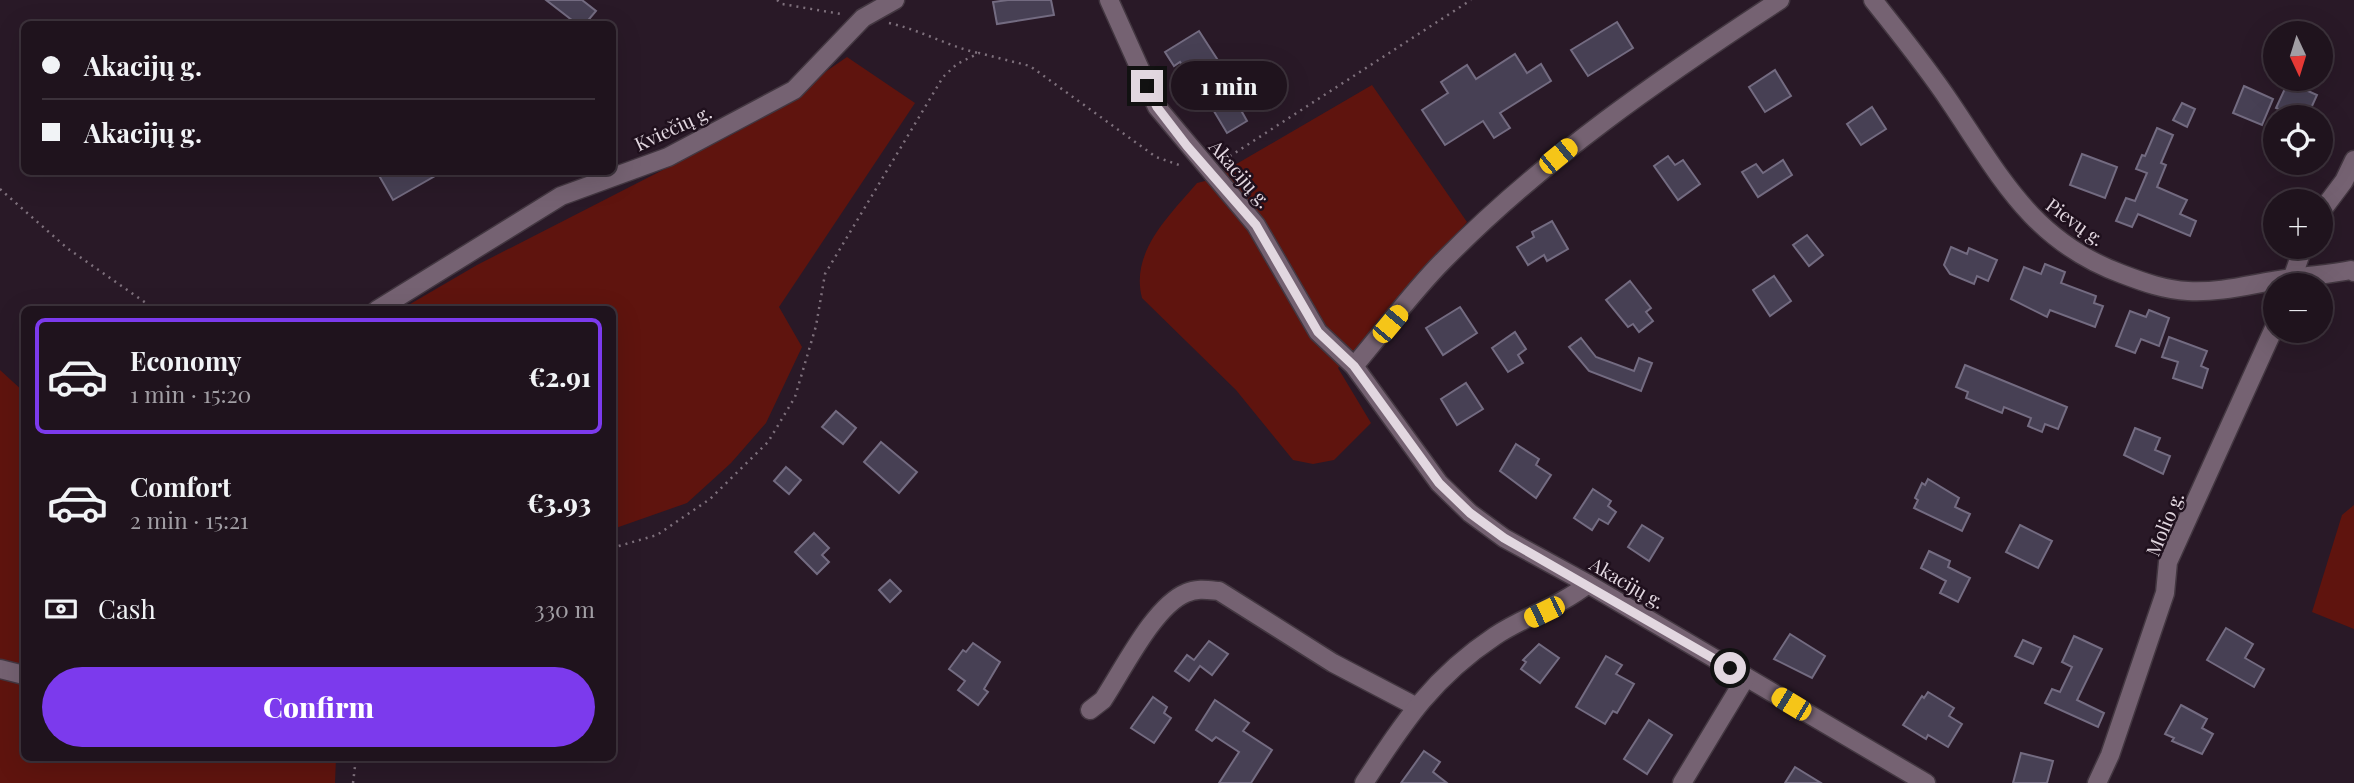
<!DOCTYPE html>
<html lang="en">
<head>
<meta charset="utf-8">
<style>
  :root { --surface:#1f131d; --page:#2c202a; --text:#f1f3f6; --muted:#a19ea4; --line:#3c323b; --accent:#7c3aed }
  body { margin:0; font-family:"Playfair Display",serif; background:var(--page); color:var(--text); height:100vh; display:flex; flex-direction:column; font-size:26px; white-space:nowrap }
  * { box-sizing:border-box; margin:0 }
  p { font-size:23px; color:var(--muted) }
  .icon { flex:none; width:38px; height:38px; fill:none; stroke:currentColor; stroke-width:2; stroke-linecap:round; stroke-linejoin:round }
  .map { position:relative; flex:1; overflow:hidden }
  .drawer { position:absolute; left:21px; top:306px; width:595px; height:455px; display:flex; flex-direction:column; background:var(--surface); border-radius:10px; box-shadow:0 7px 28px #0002,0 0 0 2px var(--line) }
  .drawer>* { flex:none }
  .hud { position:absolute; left:21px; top:21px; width:595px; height:154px; border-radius:10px; box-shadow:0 7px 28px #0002,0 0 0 2px var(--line); display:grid; align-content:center; height:154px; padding:0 21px; background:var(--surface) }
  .needle { width:46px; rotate:176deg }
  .buttons { position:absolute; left:2263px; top:21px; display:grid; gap:14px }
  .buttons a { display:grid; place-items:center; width:70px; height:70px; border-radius:50%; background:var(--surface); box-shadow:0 7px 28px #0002,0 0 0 2px var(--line); font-size:35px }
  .end { position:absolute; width:32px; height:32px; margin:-16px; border:9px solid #e2d7e0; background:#111; box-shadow:0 0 0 4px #111 }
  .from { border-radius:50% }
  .bubble { position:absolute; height:49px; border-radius:24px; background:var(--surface); box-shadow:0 7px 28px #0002,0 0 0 2px var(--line); font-size:23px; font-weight:800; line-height:49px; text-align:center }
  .car { position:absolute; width:21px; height:42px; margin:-21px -10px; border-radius:9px; box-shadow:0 0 5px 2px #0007; background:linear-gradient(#f5c518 24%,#345 0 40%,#f5c518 0 76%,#345 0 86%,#f5c518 0) }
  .hud b { display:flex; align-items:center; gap:24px; height:66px; font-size:26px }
  .hud b+b { border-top:2px solid var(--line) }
  .hud i { width:18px; height:18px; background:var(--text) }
  ul { padding:12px 0 0; list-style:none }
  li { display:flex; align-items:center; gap:21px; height:116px; margin:0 14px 10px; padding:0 7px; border:4px solid transparent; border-radius:10px }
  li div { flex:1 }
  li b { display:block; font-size:26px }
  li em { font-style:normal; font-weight:800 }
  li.on { border-color:var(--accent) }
  li>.icon { width:63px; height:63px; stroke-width:1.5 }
  .pay { display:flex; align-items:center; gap:18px; height:77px; padding:0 21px; font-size:26px }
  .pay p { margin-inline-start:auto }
  .button { display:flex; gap:14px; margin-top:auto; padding:14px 21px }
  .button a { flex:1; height:80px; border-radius:42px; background:var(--accent); color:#fff; font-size:28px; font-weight:800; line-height:80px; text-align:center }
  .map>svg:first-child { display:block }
  .green { fill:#5f140e }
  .building { fill:#474054; stroke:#736b81; stroke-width:2 }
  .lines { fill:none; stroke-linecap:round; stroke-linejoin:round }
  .minor-casing { stroke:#433741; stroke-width:21 }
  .path { stroke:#7e707c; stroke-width:2.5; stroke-dasharray:2 5; stroke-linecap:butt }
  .minor { stroke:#756272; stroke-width:18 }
  .route { stroke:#e2d7e0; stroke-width:9 }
  .labels { text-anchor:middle; stroke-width:5; stroke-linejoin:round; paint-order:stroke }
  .street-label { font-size:19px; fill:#e2d7e0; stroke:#1f101d }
</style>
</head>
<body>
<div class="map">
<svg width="2354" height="783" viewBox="0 0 2354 783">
  <rect width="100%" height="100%" fill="#291927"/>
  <g class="green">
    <path d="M 847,57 L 915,103 L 779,307 L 802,347 L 766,423 L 731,463 L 687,503 L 613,529 L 612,310 L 400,310 L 477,265 L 739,131 Z"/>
    <path d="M 1372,85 L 1467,222 L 1338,368 L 1371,423 L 1334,460 L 1313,464 L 1293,460 L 1236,390 L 1142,298 C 1130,252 1169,216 1197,183 L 1209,180 Z"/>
    <path d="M 0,370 L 24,392 L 24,758 L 336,758 L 335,783 L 0,783 Z"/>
    <path d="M 2354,505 L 2354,629 L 2312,612 L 2342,515 Z"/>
  </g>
  <g class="building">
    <path d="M 546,0 L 582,0 L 596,11 L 585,24 L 577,24 Z"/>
    <path d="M 1008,0 L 1051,0 L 1054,15 L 997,24 L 993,2 Z"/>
    <path d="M 1617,22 L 1633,48 L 1588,76 L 1571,50 Z"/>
    <path d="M 1199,31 L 1221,65 L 1215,69 L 1232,97 L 1254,83 L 1263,99 L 1242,112 L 1247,121 L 1227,133 L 1196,81 L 1193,82 L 1180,62 L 1174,66 L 1165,52 Z"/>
    <path d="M 1515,54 L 1527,73 L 1541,64 L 1551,81 L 1500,113 L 1510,128 L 1494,138 L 1483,121 L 1445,145 L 1422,110 L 1448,93 L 1441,82 L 1467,65 L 1476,79 Z"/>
    <path d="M 1775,70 L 1791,96 L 1765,112 L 1749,87 Z"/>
    <path d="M 2288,82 L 2317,95 L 2307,117 L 2298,117 L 2276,108 Z"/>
    <path d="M 2244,86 L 2273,99 L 2262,125 L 2233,113 Z"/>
    <path d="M 2182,103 L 2195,109 L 2187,127 L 2173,120 Z"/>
    <path d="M 1872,107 L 1886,129 L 1861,145 L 1847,124 Z"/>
    <path d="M 2157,128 L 2173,135 L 2161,163 L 2166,165 L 2157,187 L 2187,200 L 2180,214 L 2196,221 L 2190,236 L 2138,214 L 2132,227 L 2116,221 L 2126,198 L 2135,201 L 2147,173 L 2136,169 L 2142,155 L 2145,156 Z"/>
    <path d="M 2082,154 L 2117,167 L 2105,198 L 2070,185 Z"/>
    <path d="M 1668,156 L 1675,165 L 1683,160 L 1700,184 L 1678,200 L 1654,166 Z"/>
    <path d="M 1783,160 L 1792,175 L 1758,197 L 1742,172 L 1756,164 L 1763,173 Z"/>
    <path d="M 377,172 L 442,172 L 393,200 Z"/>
    <path d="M 1552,221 L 1568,249 L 1547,261 L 1544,255 L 1528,265 L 1517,247 L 1534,237 L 1532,232 Z"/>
    <path d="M 1807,235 L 1823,255 L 1809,266 L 1793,245 Z"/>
    <path d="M 1951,247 L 1967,254 L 1969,248 L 1997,260 L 1988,281 L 1977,276 L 1974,284 L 1950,274 L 1944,265 Z"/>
    <path d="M 2045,264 L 2065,272 L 2061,283 L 2096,296 L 2094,303 L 2103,306 L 2095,327 L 2050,310 L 2047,317 L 2011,299 L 2024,267 L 2041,274 Z"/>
    <path d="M 1774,276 L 1791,301 L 1770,316 L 1753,290 Z"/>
    <path d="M 1630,281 L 1651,308 L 1646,312 L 1653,321 L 1639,332 L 1633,324 L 1628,327 L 1606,300 Z"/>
    <path d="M 1460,307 L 1477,333 L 1443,355 L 1426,328 Z"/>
    <path d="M 2149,310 L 2169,318 L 2159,346 L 2141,339 L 2135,353 L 2116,346 L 2130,311 L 2146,317 Z"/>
    <path d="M 1515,332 L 1526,349 L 1518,355 L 1523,363 L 1508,372 L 1492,348 Z"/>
    <path d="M 2169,337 L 2207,351 L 2201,366 L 2208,369 L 2202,388 L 2173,378 L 2178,362 L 2162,357 Z"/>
    <path d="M 1581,338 L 1596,357 L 1634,371 L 1639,358 L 1652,363 L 1641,391 L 1589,371 L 1569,347 Z"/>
    <path d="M 1965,365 L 2067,407 L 2058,429 L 2045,424 L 2042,432 L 2028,426 L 2031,418 L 2004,407 L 2002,413 L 1966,398 L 1968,392 L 1956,387 Z"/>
    <path d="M 1466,383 L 1483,409 L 1457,425 L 1441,399 Z"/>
    <path d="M 836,411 L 856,428 L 843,444 L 822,427 Z"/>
    <path d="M 2135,428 L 2160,438 L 2155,450 L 2170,456 L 2163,474 L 2124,455 Z"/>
    <path d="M 881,442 L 917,472 L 899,493 L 864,462 Z"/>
    <path d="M 1516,444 L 1539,459 L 1536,465 L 1551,475 L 1536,498 L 1500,471 Z"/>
    <path d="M 786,467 L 801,480 L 789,494 L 774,481 Z"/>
    <path d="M 1928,479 L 1959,498 L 1955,507 L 1970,514 L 1962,531 L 1914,508 L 1918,500 L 1915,498 L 1922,483 L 1925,485 Z"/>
    <path d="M 1593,489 L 1611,501 L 1608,506 L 1616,512 L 1608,524 L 1599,519 L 1592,530 L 1574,518 Z"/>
    <path d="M 1642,525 L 1663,538 L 1649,561 L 1628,547 Z"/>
    <path d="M 2020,525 L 2052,541 L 2038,568 L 2006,552 Z"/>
    <path d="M 814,533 L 829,548 L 822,555 L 829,562 L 817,574 L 795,552 Z"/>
    <path d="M 1929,551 L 1950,561 L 1948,567 L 1970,578 L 1958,602 L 1940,593 L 1946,581 L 1921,568 Z"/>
    <path d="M 890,580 L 901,591 L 890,602 L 879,590 Z"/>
    <path d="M 2226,628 L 2253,644 L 2245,658 L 2264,669 L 2254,687 L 2207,660 Z"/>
    <path d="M 1790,634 L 1825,656 L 1812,678 L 1774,659 Z"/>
    <path d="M 2074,636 L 2102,649 L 2077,700 L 2104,713 L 2098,727 L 2045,703 L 2052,689 L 2060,692 L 2072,667 L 2062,662 Z"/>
    <path d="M 2023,640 L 2041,648 L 2033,664 L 2015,656 Z"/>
    <path d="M 1209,641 L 1228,654 L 1212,675 L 1200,666 L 1189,681 L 1175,671 L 1187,655 L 1194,660 Z"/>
    <path d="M 973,643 L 1000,662 L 984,689 L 988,692 L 978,705 L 958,690 L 965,681 L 949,669 L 963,650 L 966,652 Z"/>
    <path d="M 1539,644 L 1559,658 L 1540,683 L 1521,669 L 1526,662 L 1523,660 Z"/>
    <path d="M 1606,656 L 1622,665 L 1616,674 L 1634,684 L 1617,713 L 1613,711 L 1605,724 L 1576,707 Z"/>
    <path d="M 1928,692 L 1954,708 L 1949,716 L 1962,724 L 1948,747 L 1928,735 L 1926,739 L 1903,725 L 1922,696 L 1924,698 Z"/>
    <path d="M 1153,697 L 1167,707 L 1164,713 L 1171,718 L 1154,743 L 1131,728 Z"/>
    <path d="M 1215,700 L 1249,723 L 1243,731 L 1272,750 L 1251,783 L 1219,783 L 1239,752 L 1216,737 L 1212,741 L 1196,730 Z"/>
    <path d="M 2181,705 L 2207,719 L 2202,728 L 2213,734 L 2202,754 L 2172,741 L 2174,738 L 2165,734 Z"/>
    <path d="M 1649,720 L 1672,735 L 1647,774 L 1624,759 Z"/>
    <path d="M 1424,751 L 1440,762 L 1433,772 L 1447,783 L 1401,783 Z"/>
    <path d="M 2021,753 L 2053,761 L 2047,783 L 2013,783 Z"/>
    <path d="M 1795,767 L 1821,783 L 1785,783 Z"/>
  </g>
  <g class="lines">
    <g class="minor-casing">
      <g id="minor">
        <path d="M 1109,0 L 1157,107 L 1256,225 L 1318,332 L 1354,366 L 1439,483 L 1470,513 L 1504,538 L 1588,584 L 1926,783"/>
        <path d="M 1873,0 C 1899,33 1926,66 1950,102 C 2000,176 2032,241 2122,274 C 2143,282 2165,290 2188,291 C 2225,293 2257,282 2293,278 C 2313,275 2331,274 2351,270 L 2354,272"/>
        <path d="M 2320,213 L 2344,181 L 2354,160"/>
        <path d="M 2290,285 L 2303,247"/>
        <path d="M 377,310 L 561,196 L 668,157 L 794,90 L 863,18 L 895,0"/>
        <path d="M 1354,366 C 1384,331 1412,292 1444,260 C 1544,158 1661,78 1780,0"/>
        <path d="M 0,669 L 24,675"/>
        <path d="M 1090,710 L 1103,700 C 1123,670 1154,606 1186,593 C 1197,588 1208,590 1219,591 L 1333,663 L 1415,706"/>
        <path d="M 1364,783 C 1404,722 1432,678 1495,636 C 1525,616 1559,607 1588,584"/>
        <path d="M 1682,783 L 1746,677"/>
        <path d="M 2097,783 L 2110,755 L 2165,593 L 2168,562 L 2275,326"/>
      </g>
    </g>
    <g class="path">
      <path d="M 777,0 L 782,4 L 841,14"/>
      <path d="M 889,23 C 921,30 947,46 978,53"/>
      <path d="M 1224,160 L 1471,0"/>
      <path d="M 0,189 L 67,248 L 156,310"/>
      <path d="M 612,548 L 657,535 L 710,499 L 768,442 L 795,397 L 816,326 L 825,274 L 943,77 L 957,64 L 979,53 L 1030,66 L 1156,157 L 1182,166"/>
      <path d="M 353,783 L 356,758"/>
    </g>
    <use href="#minor" class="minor"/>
  </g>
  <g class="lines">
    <path class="route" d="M 1147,86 L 1157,107 L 1187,146 L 1256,225 L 1318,332 L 1354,366 L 1439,483 L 1470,513 L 1504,538 L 1730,668"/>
  </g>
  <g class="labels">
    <g class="street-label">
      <text transform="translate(673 128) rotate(-25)" y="7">Kviečių g.</text>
      <text transform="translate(1240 174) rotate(49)" y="7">Akacijų g.</text>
      <text transform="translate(2075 222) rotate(36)" y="7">Pievų g.</text>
      <text transform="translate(2165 524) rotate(-67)" y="7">Molio g.</text>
      <text transform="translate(1627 583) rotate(30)" y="7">Akacijų g.</text>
    </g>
  </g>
</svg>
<div class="buttons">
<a><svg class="needle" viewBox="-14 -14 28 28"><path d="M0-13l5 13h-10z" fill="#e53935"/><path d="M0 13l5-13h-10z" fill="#a19ea4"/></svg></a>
<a><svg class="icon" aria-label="locate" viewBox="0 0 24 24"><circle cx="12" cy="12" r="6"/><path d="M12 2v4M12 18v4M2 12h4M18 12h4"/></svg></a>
<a>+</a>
<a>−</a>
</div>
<i class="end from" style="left:1730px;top:668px"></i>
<i class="end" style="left:1147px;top:86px"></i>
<div class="bubble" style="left:1171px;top:61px;width:116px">1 min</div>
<i class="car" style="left:1558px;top:156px;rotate:51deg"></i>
<i class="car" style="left:1390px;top:324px;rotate:40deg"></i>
<i class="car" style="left:1544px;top:612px;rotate:244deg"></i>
<i class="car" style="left:1791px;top:704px;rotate:301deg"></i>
<div class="hud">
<b><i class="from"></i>Akacijų g.</b>
<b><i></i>Akacijų g.</b>
</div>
<section class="drawer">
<ul>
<li class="on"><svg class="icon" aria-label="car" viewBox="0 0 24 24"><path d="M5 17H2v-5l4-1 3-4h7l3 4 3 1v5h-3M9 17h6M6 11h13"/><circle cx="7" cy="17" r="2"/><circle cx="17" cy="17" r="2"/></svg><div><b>Economy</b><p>1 min · 15:20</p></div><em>€2.91</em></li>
<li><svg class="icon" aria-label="car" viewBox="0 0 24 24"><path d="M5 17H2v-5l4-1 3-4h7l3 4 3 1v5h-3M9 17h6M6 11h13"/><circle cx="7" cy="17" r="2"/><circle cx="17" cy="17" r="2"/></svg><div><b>Comfort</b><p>2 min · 15:21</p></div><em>€3.93</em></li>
</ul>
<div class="pay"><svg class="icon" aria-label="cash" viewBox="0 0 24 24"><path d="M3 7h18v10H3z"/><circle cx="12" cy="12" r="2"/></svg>Cash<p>330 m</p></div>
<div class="button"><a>Confirm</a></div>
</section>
</div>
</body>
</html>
